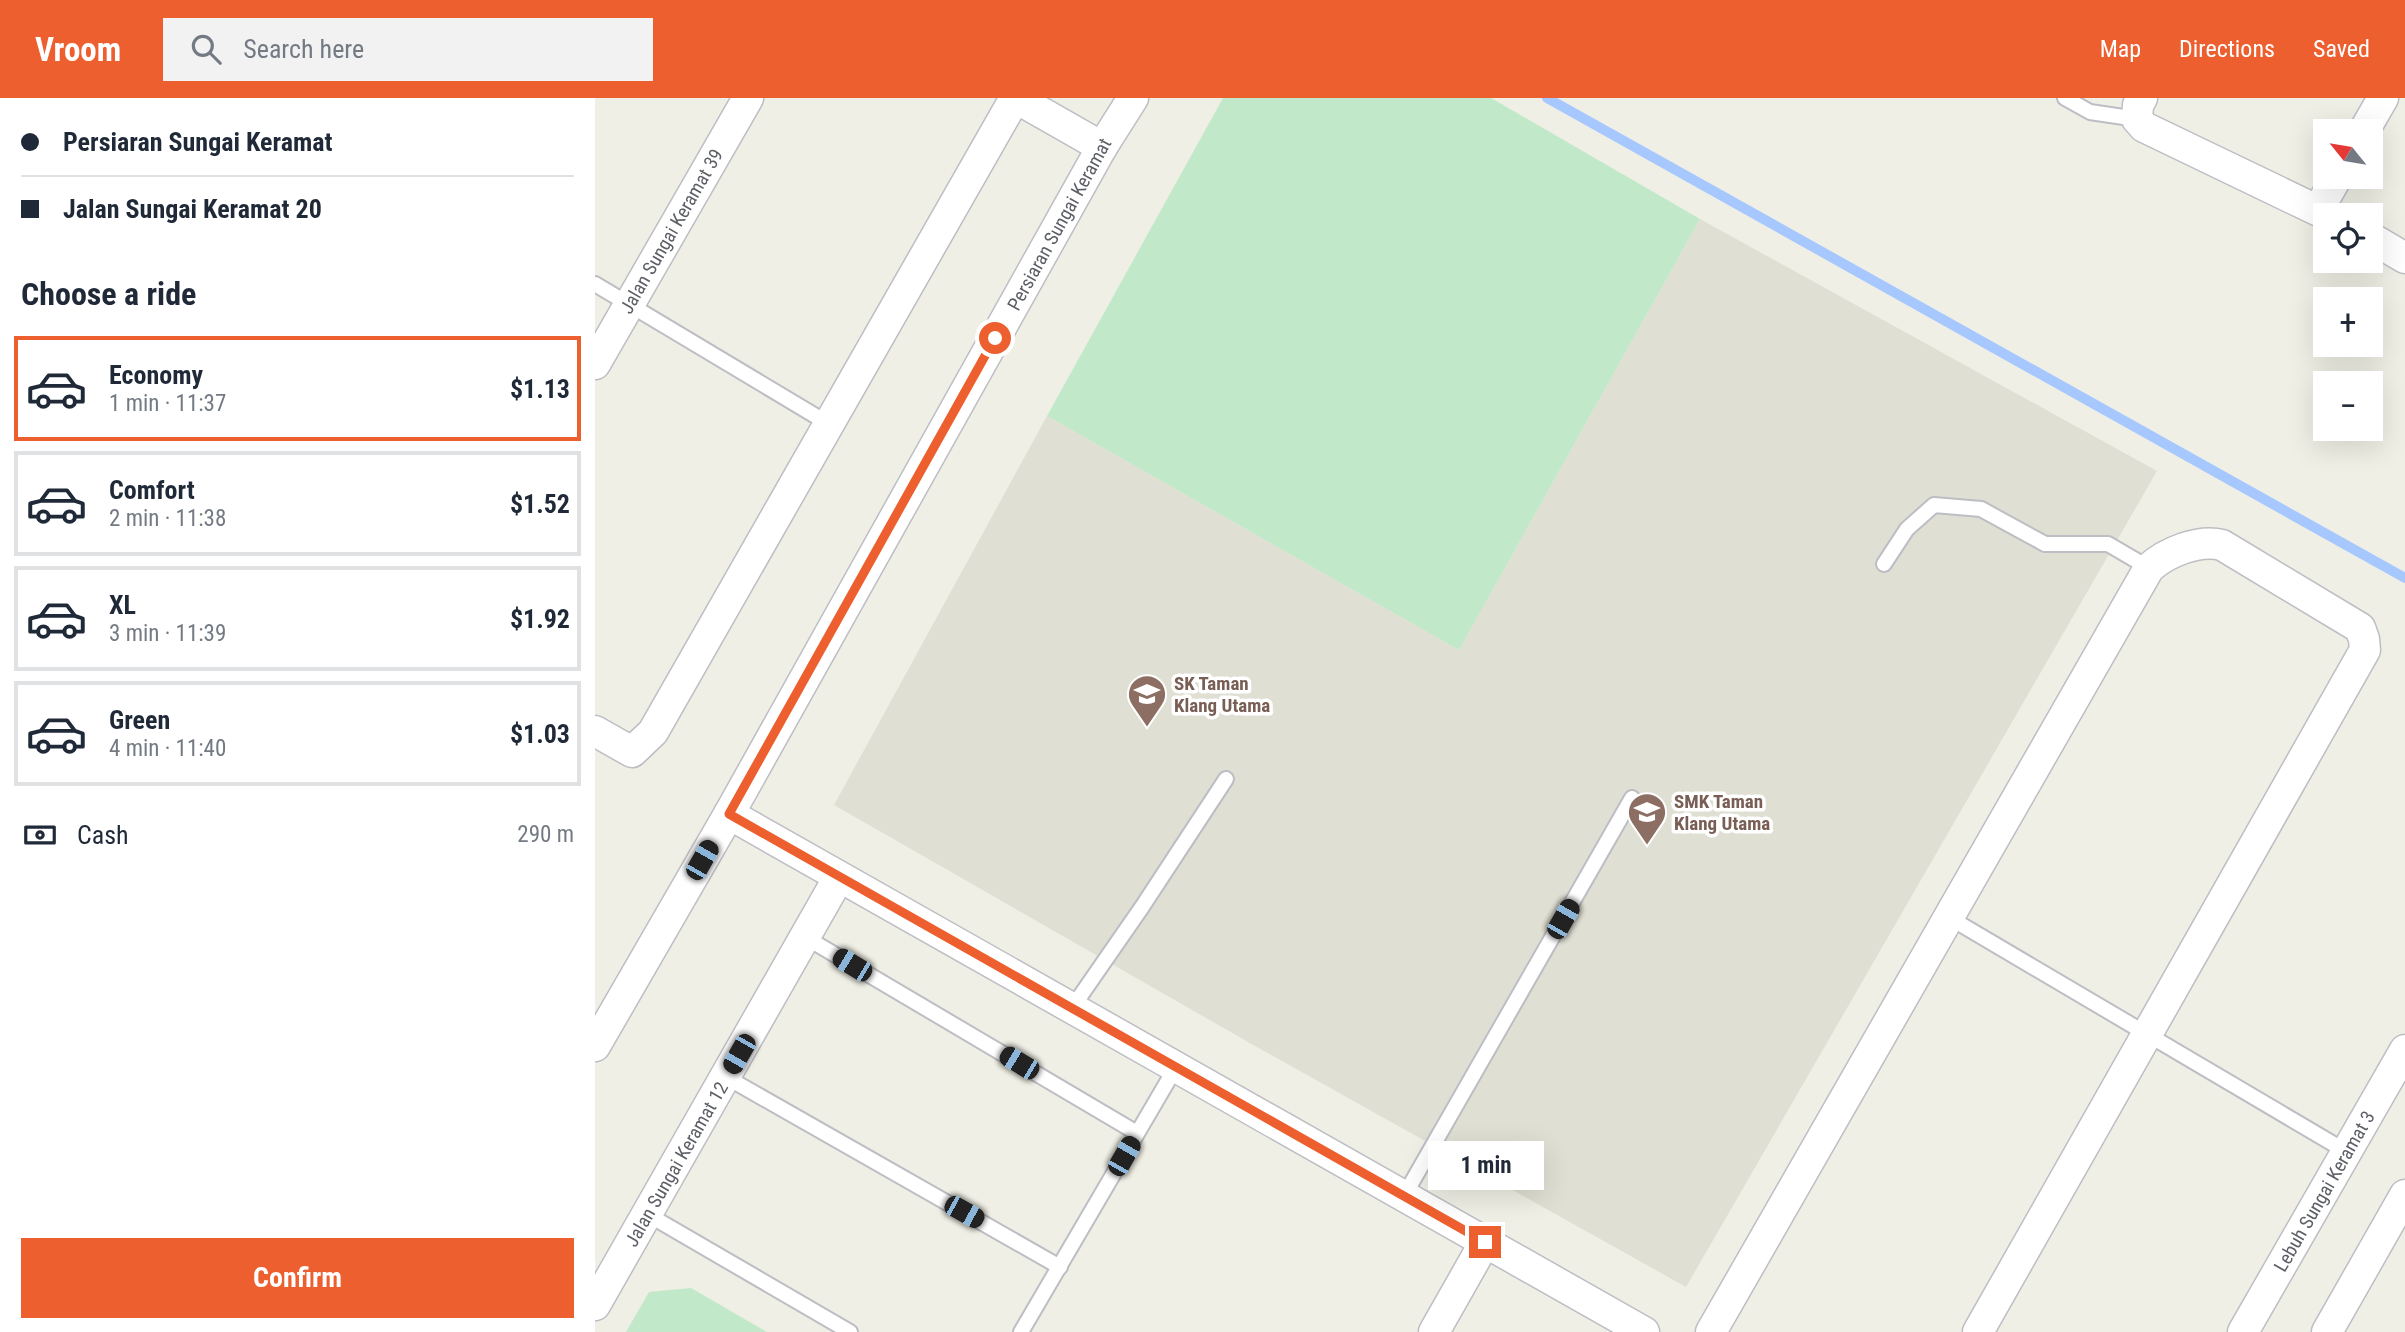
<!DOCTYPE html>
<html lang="en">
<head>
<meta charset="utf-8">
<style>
  :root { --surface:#fff; --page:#f2f2f3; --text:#1f2937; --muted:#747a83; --line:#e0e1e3; --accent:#ed5f2e }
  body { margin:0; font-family:"Roboto Condensed",sans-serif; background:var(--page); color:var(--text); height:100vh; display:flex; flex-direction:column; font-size:26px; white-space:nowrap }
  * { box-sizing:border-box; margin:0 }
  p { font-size:23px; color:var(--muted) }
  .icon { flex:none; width:38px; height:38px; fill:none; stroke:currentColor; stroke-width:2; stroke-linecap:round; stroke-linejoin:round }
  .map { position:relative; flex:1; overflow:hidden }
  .side { display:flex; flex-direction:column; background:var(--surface); width:595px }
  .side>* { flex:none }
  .banner { display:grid; align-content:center; height:154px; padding:0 21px; background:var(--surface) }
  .needle { width:46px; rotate:300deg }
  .controls { position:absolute; left:1718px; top:21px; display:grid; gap:14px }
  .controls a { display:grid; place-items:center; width:70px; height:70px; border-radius:0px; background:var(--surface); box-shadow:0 7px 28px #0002; font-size:35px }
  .end { position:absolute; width:32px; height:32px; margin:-16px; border:9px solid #ed5f2e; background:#fff; box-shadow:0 0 0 4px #fff }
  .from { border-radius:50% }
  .bubble { position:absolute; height:49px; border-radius:0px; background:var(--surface); box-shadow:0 7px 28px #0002; font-size:23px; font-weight:700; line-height:49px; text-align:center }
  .car { position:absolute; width:21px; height:42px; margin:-21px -10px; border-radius:9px; box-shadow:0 0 5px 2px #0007; background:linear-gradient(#222 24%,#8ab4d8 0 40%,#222 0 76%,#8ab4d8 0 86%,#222 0) }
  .banner b { display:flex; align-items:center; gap:24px; height:66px; font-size:26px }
  .banner b+b { border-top:2px solid var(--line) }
  .banner i { width:18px; height:18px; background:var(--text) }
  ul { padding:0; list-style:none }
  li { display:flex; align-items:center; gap:21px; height:105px; margin:0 14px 10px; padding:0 7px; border:4px solid var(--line); border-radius:0px }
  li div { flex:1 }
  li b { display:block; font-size:26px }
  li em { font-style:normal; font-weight:700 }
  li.on { border-color:var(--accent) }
  li>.icon { width:63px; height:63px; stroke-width:1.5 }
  h2 { padding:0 21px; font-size:32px; line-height:84px }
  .pay { display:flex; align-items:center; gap:18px; height:77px; padding:0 21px; font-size:26px }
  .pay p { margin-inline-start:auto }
  .action { display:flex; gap:14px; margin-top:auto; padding:14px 21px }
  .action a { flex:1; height:80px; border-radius:0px; background:var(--accent); color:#fff; font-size:28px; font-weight:700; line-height:80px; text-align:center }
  header { display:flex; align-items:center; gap:42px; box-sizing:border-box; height:98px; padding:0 35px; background:var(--accent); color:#fff }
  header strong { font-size:33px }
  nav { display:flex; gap:38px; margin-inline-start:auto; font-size:24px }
  .search { width:490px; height:63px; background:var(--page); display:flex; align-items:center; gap:18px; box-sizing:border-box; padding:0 24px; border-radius:0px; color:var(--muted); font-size:26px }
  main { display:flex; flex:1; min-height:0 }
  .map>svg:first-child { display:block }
  .education { fill:#e0dfd3 }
  .park { fill:#c1e8c8 }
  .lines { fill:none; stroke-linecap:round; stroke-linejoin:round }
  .stream { stroke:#a6c8ff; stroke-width:10 }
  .service-casing { stroke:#bdbec4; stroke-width:18 }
  .minor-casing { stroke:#bdbec4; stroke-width:33 }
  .service { stroke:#fff; stroke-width:14 }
  .minor { stroke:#fff; stroke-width:30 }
  .route { stroke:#ed5f2e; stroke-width:9 }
  .labels { text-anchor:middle; stroke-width:7; stroke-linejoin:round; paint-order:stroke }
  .street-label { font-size:19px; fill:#5d5f66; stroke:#fff }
  .education-label { font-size:19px; font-weight:bold; fill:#785e54; stroke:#fff; text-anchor:start }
</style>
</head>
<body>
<header>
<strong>Vroom</strong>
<div class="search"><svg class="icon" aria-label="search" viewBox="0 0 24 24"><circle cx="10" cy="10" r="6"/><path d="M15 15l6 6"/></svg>Search here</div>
<nav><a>Map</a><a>Directions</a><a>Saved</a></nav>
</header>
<main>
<section class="side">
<div class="banner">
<b><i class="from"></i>Persiaran Sungai Keramat</b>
<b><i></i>Jalan Sungai Keramat 20</b>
</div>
<h2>Choose a ride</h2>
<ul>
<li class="on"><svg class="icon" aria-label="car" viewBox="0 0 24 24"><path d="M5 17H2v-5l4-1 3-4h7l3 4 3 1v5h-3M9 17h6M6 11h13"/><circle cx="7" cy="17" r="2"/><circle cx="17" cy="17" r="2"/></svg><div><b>Economy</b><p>1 min · 11:37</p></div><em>$1.13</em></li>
<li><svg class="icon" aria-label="car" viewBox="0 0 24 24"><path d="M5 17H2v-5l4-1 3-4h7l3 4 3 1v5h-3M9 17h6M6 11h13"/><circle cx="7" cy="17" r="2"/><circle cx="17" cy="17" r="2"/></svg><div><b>Comfort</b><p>2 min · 11:38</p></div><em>$1.52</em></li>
<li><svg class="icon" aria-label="car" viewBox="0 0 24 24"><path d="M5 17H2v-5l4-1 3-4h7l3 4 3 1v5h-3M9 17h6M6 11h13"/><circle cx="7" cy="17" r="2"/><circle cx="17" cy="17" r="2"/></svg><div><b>XL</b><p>3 min · 11:39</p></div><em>$1.92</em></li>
<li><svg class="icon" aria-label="car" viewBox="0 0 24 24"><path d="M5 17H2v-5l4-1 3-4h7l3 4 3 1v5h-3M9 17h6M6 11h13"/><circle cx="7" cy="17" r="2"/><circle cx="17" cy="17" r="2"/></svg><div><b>Green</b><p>4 min · 11:40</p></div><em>$1.03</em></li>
</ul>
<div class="pay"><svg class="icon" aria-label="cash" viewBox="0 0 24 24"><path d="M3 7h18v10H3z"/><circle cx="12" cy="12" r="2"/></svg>Cash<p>290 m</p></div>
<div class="action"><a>Confirm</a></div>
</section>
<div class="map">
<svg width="1810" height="1234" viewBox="0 0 1810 1234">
  <rect width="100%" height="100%" fill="#f0efe5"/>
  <path class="education" d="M 1105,121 L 1562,373 L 1091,1189 L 653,944 L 239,707 L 452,318 L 864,552 Z"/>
  <g class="park">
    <path d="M 628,0 L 896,0 L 1105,121 L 864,552 L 452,318 Z"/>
    <path d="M 96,1190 L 172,1234 L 31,1234 L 54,1194 Z"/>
  </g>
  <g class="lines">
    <path class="stream" d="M 952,0 L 1810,480"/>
    <g class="service-casing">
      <g id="service">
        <path d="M 1470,0 L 1495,14 L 1542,21"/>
        <path d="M 0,186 L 234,326"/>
        <path d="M 1289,466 L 1312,431 L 1339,407 L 1386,411 L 1450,446 L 1513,446 L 1554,470"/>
        <path d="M 1355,820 L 1752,1054"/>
        <path d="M 210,839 L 542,1035"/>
        <path d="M 477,910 L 547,809 L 631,681"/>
        <path d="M 131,979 L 465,1169"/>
        <path d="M 809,1098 L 1037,700"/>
        <path d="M 52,1116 L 255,1234"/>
        <path d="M 426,1234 L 581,969"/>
      </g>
    </g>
    <g class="minor-casing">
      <g id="minor">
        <path d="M 421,0 L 507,49"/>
        <path d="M 1547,0 L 1543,7 L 1542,21 L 1549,29 L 1732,117"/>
        <path d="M 1769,33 L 1788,0"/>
        <path d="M 1723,112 L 1742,79"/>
        <path d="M 1776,140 L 1810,160"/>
        <path d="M 0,266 L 153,0"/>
        <path d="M 0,633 L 37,654 L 58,634 L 420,0"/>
        <path d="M 134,716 L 1049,1234"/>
        <path d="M 0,948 L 134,716 L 507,49 L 538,0"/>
        <path d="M 0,1207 L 244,779"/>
        <path d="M 839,1234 L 890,1144"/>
        <path d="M 1116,1234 L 1554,470 C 1572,454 1604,441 1627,447 L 1765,530 L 1769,541 L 1770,552 L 1383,1234"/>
        <path d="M 1648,1234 L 1810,952"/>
        <path d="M 1732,1234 L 1810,1097"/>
      </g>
    </g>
    <use href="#service" class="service"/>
    <use href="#minor" class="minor"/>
  </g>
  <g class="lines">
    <path class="route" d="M 400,240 L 134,716 L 890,1144"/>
  </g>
  <defs>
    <g id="school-pin" transform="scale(2.0125)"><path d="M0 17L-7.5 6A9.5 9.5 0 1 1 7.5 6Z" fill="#8d6e63" stroke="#fff"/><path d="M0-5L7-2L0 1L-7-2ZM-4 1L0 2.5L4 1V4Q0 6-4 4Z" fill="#fff"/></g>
  </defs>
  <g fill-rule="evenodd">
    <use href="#school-pin" x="552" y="596"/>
    <use href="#school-pin" x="1052" y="714"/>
  </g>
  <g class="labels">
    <g class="street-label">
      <text transform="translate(464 126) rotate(-61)" y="7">Persiaran Sungai Keramat</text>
      <text transform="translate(76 133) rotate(-60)" y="7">Jalan Sungai Keramat 39</text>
      <text transform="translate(81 1066) rotate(-60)" y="7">Jalan Sungai Keramat 12</text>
      <text transform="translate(1729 1093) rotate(-60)" y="7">Lebuh Sungai Keramat 3</text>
    </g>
    <g class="education-label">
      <text x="579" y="592">SK Taman<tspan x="579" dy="22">Klang Utama</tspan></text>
      <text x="1079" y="710">SMK Taman<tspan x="1079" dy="22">Klang Utama</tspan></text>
    </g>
  </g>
</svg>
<div class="controls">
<a><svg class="needle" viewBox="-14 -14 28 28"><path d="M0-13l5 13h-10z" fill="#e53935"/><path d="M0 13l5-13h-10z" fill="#747a83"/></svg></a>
<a><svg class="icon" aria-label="locate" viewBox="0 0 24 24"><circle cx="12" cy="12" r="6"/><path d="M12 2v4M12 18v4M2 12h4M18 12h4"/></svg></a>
<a>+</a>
<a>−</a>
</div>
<i class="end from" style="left:400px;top:240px"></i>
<i class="end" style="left:890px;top:1144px"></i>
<div class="bubble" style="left:833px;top:1043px;width:116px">1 min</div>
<i class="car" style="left:107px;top:762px;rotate:30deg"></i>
<i class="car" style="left:968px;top:821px;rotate:30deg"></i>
<i class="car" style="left:257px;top:867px;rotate:301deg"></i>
<i class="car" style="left:144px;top:956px;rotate:210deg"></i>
<i class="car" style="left:424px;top:965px;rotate:301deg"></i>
<i class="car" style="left:529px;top:1058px;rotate:30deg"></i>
<i class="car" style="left:369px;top:1114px;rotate:119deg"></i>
</div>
</main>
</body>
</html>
